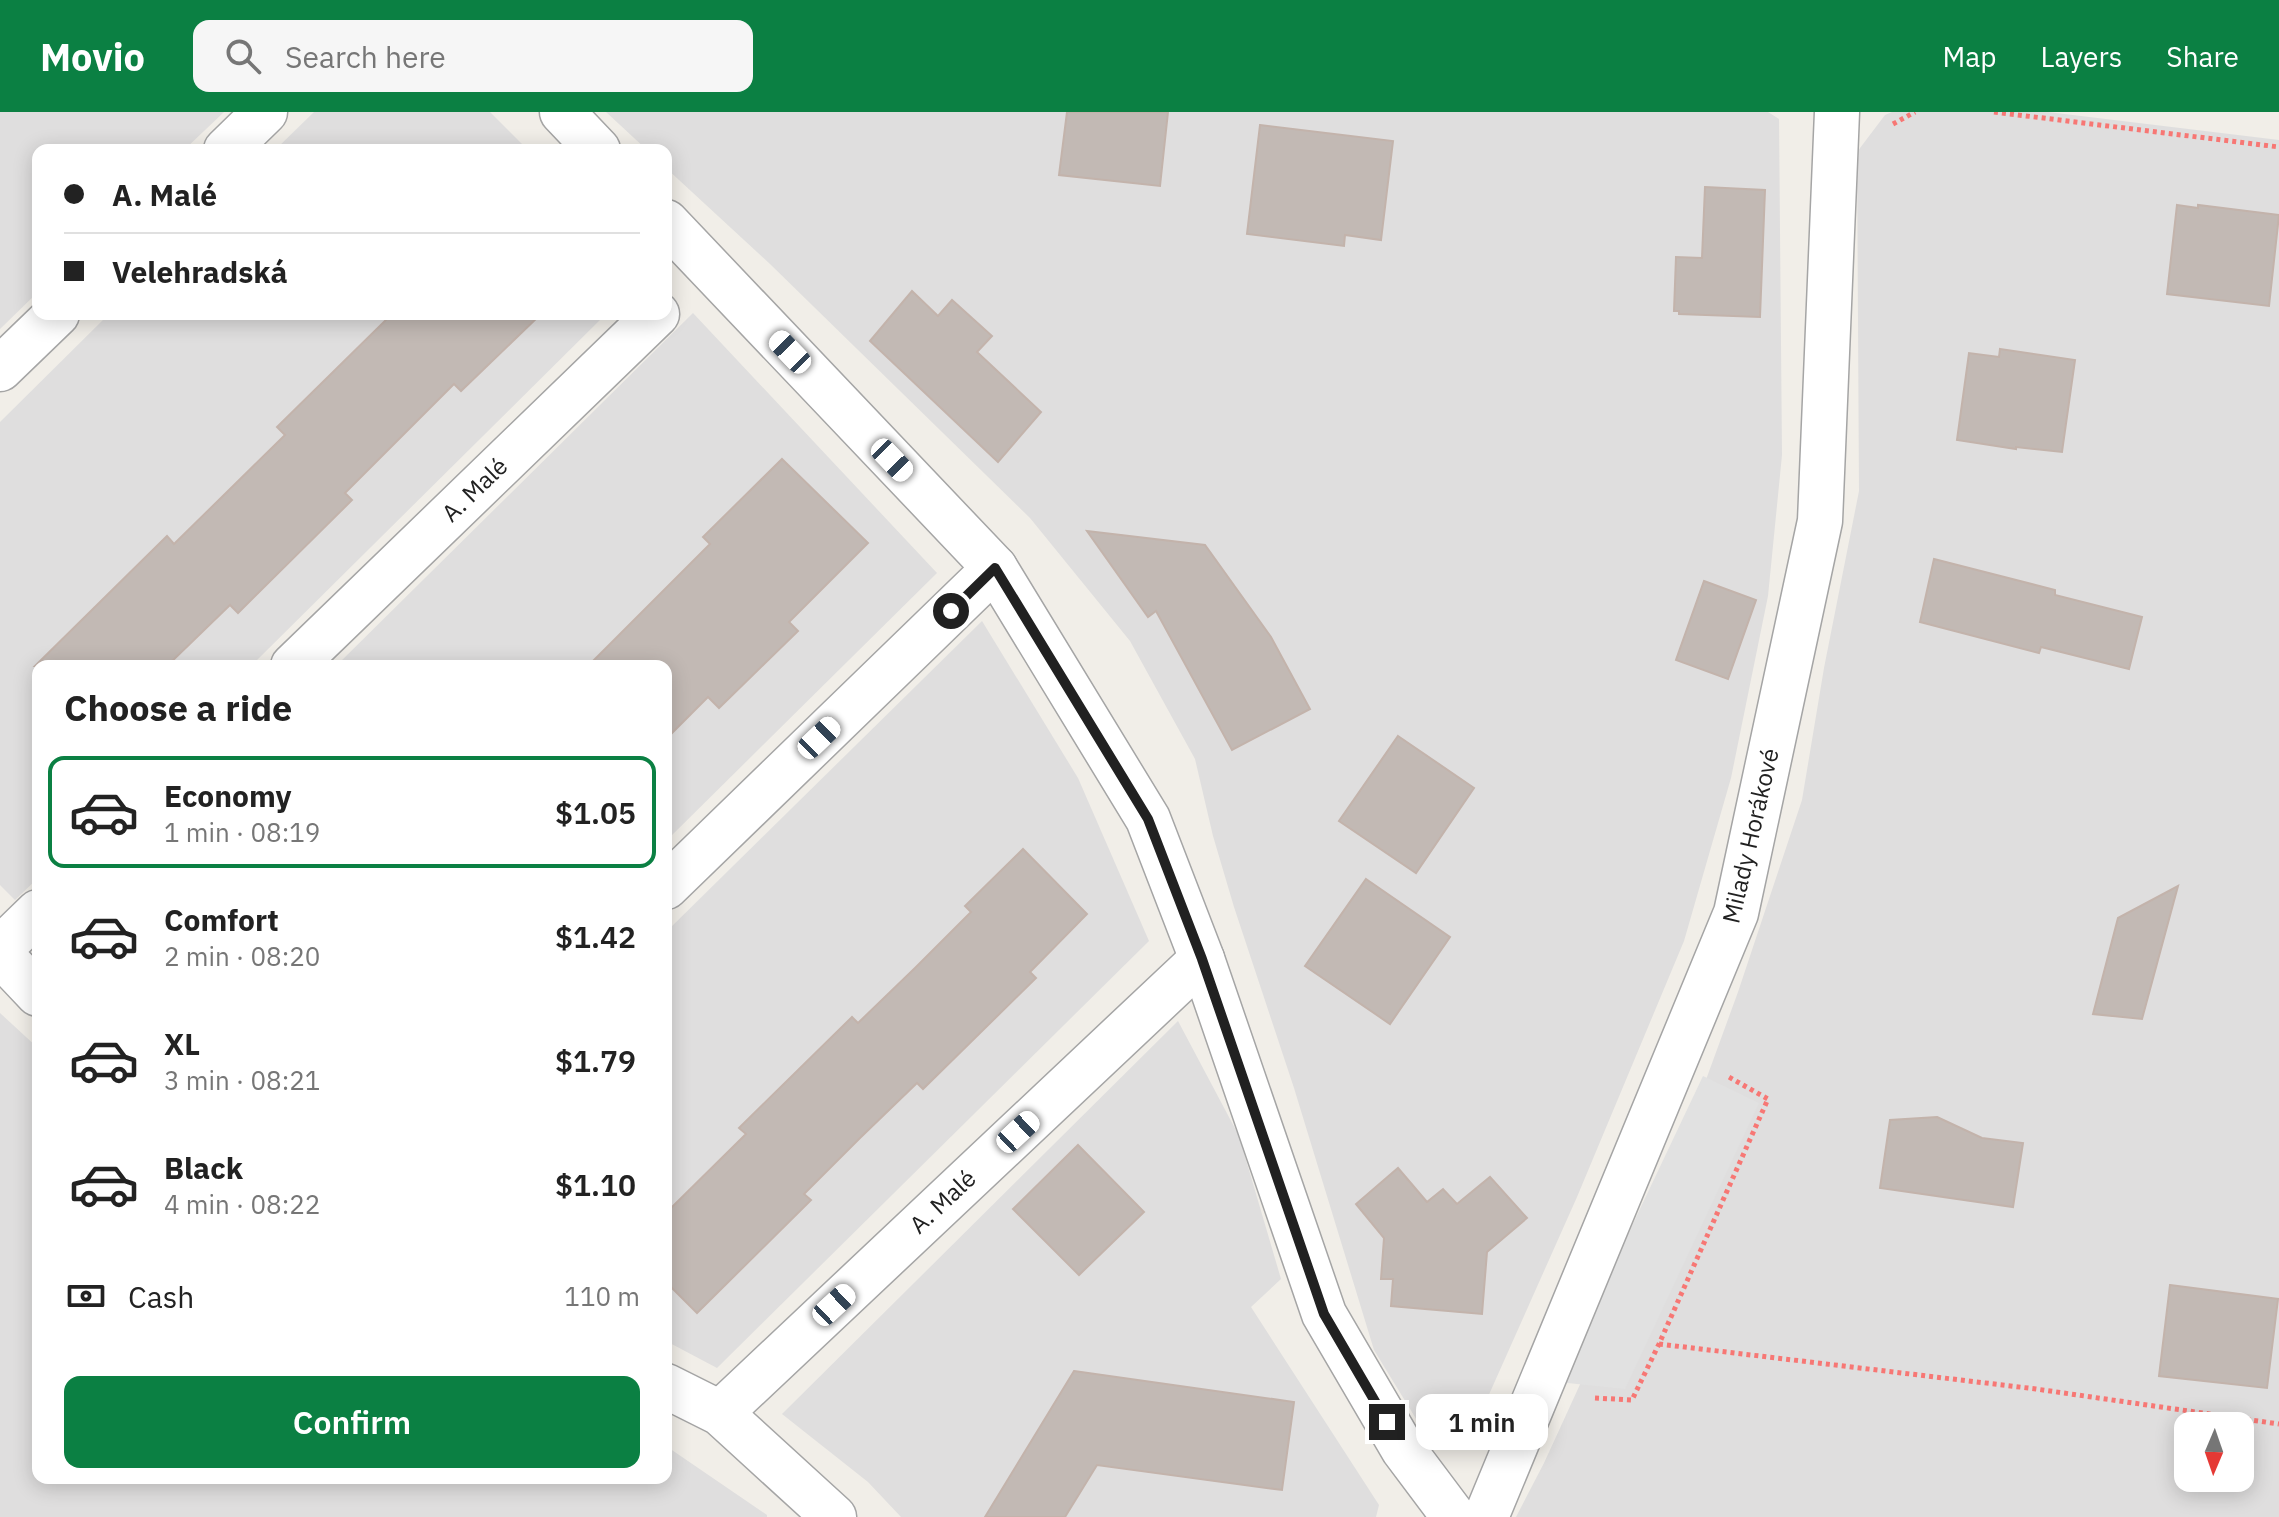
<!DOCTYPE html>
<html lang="en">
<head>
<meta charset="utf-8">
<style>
  :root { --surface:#fff; --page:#f6f6f6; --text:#222; --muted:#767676; --line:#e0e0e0; --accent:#0b8043 }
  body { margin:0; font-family:"IBM Plex Sans",sans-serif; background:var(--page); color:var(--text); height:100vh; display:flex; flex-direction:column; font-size:30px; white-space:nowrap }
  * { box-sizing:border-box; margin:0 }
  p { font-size:26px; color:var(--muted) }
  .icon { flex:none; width:44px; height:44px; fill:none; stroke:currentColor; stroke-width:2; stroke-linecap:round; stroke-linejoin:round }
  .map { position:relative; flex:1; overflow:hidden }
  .panel { position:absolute; left:32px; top:548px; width:640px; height:824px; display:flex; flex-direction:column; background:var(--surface); border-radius:16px; box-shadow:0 4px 20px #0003 }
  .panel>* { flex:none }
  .guide { position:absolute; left:32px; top:32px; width:640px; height:176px; border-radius:16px; box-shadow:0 4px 20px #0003; display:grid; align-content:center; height:176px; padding:0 32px; background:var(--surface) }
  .needle { width:52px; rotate:182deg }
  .buttons { position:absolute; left:2174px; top:1300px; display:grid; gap:16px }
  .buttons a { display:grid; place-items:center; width:80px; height:80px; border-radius:16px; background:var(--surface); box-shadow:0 4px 20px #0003; font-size:40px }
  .end { position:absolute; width:36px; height:36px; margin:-18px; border:10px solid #212121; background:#fff; box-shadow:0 0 0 4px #fff }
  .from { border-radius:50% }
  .bubble { position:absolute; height:56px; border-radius:16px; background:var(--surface); box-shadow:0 4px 20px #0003; font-size:26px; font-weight:600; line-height:56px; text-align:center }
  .car { position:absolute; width:24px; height:48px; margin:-24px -12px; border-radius:10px; box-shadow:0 0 6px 2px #0007; background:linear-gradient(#fff 24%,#345 0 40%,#fff 0 76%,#345 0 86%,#fff 0) }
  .guide b { display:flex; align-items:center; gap:28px; height:76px; font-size:30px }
  .guide b+b { border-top:2px solid var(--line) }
  .guide i { width:20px; height:20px; background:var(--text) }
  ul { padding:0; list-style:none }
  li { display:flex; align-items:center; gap:24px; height:112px; margin:0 16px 12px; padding:0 16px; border:4px solid transparent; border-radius:16px }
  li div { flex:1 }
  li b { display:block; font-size:30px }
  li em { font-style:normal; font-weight:600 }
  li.on { border-color:var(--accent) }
  li>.icon { width:72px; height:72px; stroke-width:1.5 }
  h2 { padding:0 32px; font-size:36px; line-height:96px }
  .pay { display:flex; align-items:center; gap:20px; height:88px; padding:0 32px; font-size:30px }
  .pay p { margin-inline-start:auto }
  .cta { display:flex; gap:16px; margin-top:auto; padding:16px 32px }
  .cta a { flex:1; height:92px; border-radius:16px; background:var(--accent); color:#fff; font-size:32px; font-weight:600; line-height:92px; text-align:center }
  header { display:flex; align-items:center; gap:48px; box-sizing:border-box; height:112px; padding:0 40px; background:var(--accent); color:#fff }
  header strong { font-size:38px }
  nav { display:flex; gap:44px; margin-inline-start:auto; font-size:28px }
  .search { width:560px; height:72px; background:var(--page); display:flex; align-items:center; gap:20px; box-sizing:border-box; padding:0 28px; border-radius:16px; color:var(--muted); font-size:30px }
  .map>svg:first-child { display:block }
  .residential { fill:#dfdede; fill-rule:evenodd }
  .parking { fill:#e1e1e1 }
  .building { fill:#c2b9b4; stroke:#c3b3ab; stroke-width:2 }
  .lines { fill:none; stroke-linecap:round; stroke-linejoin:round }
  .street-casing { stroke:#a5a5a5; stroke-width:47 }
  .path { stroke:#f77774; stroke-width:5; stroke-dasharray:4 4; stroke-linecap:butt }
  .street { stroke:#fff; stroke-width:44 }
  .route { stroke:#212121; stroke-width:10 }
  .labels { text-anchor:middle; stroke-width:8; stroke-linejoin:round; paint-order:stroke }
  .street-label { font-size:24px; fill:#212121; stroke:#fff }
</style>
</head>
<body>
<header>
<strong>Movio</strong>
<div class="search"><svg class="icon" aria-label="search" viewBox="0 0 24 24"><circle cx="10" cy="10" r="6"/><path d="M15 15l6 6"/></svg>Search here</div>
<nav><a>Map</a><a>Layers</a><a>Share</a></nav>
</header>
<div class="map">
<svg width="2279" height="1405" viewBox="0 0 2279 1405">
  <rect width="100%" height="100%" fill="#f1eee8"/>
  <g class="residential">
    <path d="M 0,0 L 224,0 L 184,38 L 38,38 L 38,180 L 0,217 Z"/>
    <path d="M 314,0 L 490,0 L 528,38 L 275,38 Z"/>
    <path d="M 606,0 L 1768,0 L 1779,7 L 1782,343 L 1768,484 L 1731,666 L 1684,829 L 1577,1085 L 1487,1287 L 1463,1314 L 1418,1310 L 1374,1238 L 1294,976 L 1234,795 L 1213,724 L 1195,647 L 1130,529 L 1030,406 L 770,152 L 666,56 L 666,38 L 647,38 Z"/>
    <path d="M 1892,0 L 2048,0 L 2279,28 L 2279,1405 L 1516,1405 L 1544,1351 L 1621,1183 L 1684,1028 L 1738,880 L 1802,688 L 1824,556 L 1859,379 L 1857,40 L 1885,3 ZM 2188,1314 L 2240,1314 L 2240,1366 L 2188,1366 Z"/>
    <path d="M 693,201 L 937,461 L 666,729 L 666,554 L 336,554 Z"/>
    <path d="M 109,202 L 606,202 L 251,554 L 38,554 L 38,766 L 15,788 L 0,773 L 0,310 Z"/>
    <path d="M 982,509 L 1078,666 L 1149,829 L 717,1256 L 666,1229 L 666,820 Z"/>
    <path d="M 0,901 L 38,936 L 38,1366 L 666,1366 L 666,1334 L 767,1403 L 767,1405 L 0,1405 Z"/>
    <path d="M 1178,909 L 1239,1024 L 1281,1167 L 1251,1195 L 1379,1393 L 1376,1405 L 901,1405 L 868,1370 L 782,1302 Z"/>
  </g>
  <path class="parking" d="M 1703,964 L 1759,991 L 1625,1277 L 1558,1270 Z"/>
  <g class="building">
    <path d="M 1067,0 L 1168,0 L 1160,74 L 1059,63 Z"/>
    <path d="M 1260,13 L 1393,29 L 1381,128 L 1345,123 L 1344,134 L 1247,122 Z"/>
    <path d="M 1705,75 L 1765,78 L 1760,205 L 1679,202 L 1679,199 L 1674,199 L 1676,145 L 1702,146 Z"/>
    <path d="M 2177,93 L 2198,96 L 2198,93 L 2279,103 L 2269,194 L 2167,182 Z"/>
    <path d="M 912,179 L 938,204 L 952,188 L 992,224 L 977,240 L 1041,300 L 998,350 L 870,229 Z"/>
    <path d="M 392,202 L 541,202 L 461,279 L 454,272 L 345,381 L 352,388 L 238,501 L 230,493 L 167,554 L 35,554 L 167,424 L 174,432 L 285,323 L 277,315 Z"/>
    <path d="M 2000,237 L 2075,248 L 2062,340 L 2016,335 L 2016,337 L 1957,328 L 1969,241 L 1999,245 Z"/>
    <path d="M 782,347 L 868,431 L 789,510 L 798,519 L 719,596 L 708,585 L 666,627 L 666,554 L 588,554 L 710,432 L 703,425 Z"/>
    <path d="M 1087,419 L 1205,433 L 1271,525 L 1310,597 L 1232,638 L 1156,499 L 1148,505 Z"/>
    <path d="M 1934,447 L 2055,478 L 2055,483 L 2142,505 L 2129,557 L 2041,535 L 2039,541 L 1920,510 Z"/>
    <path d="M 1704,469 L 1756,488 L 1728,567 L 1676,548 Z"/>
    <path d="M 1398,624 L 1474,676 L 1416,761 L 1339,709 Z"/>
    <path d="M 1023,737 L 1087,802 L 1030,860 L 1036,866 L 923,977 L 917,971 L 860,1026 L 804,1082 L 811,1088 L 697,1201 L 666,1170 L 666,1101 L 746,1022 L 739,1016 L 852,905 L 858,911 L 915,856 L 971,800 L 965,794 Z"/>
    <path d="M 1366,767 L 1450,825 L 1390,912 L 1305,854 Z"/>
    <path d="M 2178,774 L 2142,907 L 2093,902 L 2118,806 Z"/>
    <path d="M 1937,1005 L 1982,1026 L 2023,1031 L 2013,1095 L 1880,1076 L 1890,1008 Z"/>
    <path d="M 1078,1033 L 1144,1100 L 1079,1163 L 1013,1097 Z"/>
    <path d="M 1398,1056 L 1427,1090 L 1443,1077 L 1457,1092 L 1490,1065 L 1527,1106 L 1487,1140 L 1482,1202 L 1391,1194 L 1393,1167 L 1381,1167 L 1384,1126 L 1356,1092 Z"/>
    <path d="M 2170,1173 L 2278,1187 L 2267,1276 L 2159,1264 Z"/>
    <path d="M 1074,1259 L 1294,1290 L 1282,1378 L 1097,1353 L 1065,1405 L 985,1405 Z"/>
  </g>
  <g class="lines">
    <g class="street-casing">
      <g id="street">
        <path d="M 562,0 L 598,38"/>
        <path d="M 226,38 L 265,0"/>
        <path d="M 666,110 L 995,456 L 1148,707 L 1202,847 L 1324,1202 L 1403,1337 L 1454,1405"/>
        <path d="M 0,257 L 57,202"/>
        <path d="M 293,554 L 657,202"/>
        <path d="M 666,775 L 995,456"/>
        <path d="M 0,837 L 38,800"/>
        <path d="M 0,842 L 38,882"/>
        <path d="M 666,1274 L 720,1301 L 834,1405"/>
        <path d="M 720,1301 L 1202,847"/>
        <path d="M 1486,1405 L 1736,801 L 1820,409 L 1837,0"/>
      </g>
    </g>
    <g class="path">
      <path d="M 1994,0 L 2279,35"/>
      <path d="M 1893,12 L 1915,0"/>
      <path d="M 1659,1232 L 2036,1277 L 2279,1312"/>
      <path d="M 1595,1286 L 1632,1288 L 1659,1232 L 1768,987 L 1727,964"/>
    </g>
    <use href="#street" class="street"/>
  </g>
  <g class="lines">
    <path class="route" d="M 951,499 L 995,456 L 1148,707 L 1202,847 L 1324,1202 L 1387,1310"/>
  </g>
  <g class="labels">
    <g class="street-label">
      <text transform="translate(475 378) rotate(-44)" y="8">A. Malé</text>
      <text transform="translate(1751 724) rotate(-77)" y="8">Milady Horákové</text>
      <text transform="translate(943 1090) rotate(-43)" y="8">A. Malé</text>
    </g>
  </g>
</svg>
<div class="buttons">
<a><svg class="needle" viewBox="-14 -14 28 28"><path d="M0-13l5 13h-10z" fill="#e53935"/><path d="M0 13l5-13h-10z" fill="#767676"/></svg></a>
</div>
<i class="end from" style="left:951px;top:499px"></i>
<i class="end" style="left:1387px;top:1310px"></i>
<div class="bubble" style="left:1416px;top:1282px;width:132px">1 min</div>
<i class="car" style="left:790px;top:240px;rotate:316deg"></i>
<i class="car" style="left:892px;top:348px;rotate:136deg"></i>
<i class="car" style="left:819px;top:626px;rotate:46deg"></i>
<i class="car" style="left:1018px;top:1020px;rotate:47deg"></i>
<i class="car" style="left:834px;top:1193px;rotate:47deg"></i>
<div class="guide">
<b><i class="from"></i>A. Malé</b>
<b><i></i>Velehradská</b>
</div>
<section class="panel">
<h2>Choose a ride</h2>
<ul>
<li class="on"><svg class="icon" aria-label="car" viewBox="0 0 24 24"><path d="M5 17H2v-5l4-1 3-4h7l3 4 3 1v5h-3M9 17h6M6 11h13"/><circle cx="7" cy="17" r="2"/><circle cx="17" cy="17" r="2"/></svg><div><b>Economy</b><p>1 min · 08:19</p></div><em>$1.05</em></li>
<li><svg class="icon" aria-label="car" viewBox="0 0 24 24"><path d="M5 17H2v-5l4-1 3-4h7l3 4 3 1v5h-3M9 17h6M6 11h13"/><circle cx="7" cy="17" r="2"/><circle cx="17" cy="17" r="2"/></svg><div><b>Comfort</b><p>2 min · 08:20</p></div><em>$1.42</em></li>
<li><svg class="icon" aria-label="car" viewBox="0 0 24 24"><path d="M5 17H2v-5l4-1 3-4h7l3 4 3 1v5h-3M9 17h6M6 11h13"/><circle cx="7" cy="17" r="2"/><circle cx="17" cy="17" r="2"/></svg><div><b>XL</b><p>3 min · 08:21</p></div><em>$1.79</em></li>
<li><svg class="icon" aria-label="car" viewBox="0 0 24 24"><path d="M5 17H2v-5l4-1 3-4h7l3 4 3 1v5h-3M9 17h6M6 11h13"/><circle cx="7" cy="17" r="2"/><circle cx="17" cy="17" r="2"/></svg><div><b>Black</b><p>4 min · 08:22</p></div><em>$1.10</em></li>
</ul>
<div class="pay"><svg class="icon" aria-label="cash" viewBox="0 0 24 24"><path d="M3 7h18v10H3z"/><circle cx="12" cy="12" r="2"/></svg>Cash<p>110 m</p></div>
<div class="cta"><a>Confirm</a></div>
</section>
</div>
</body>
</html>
